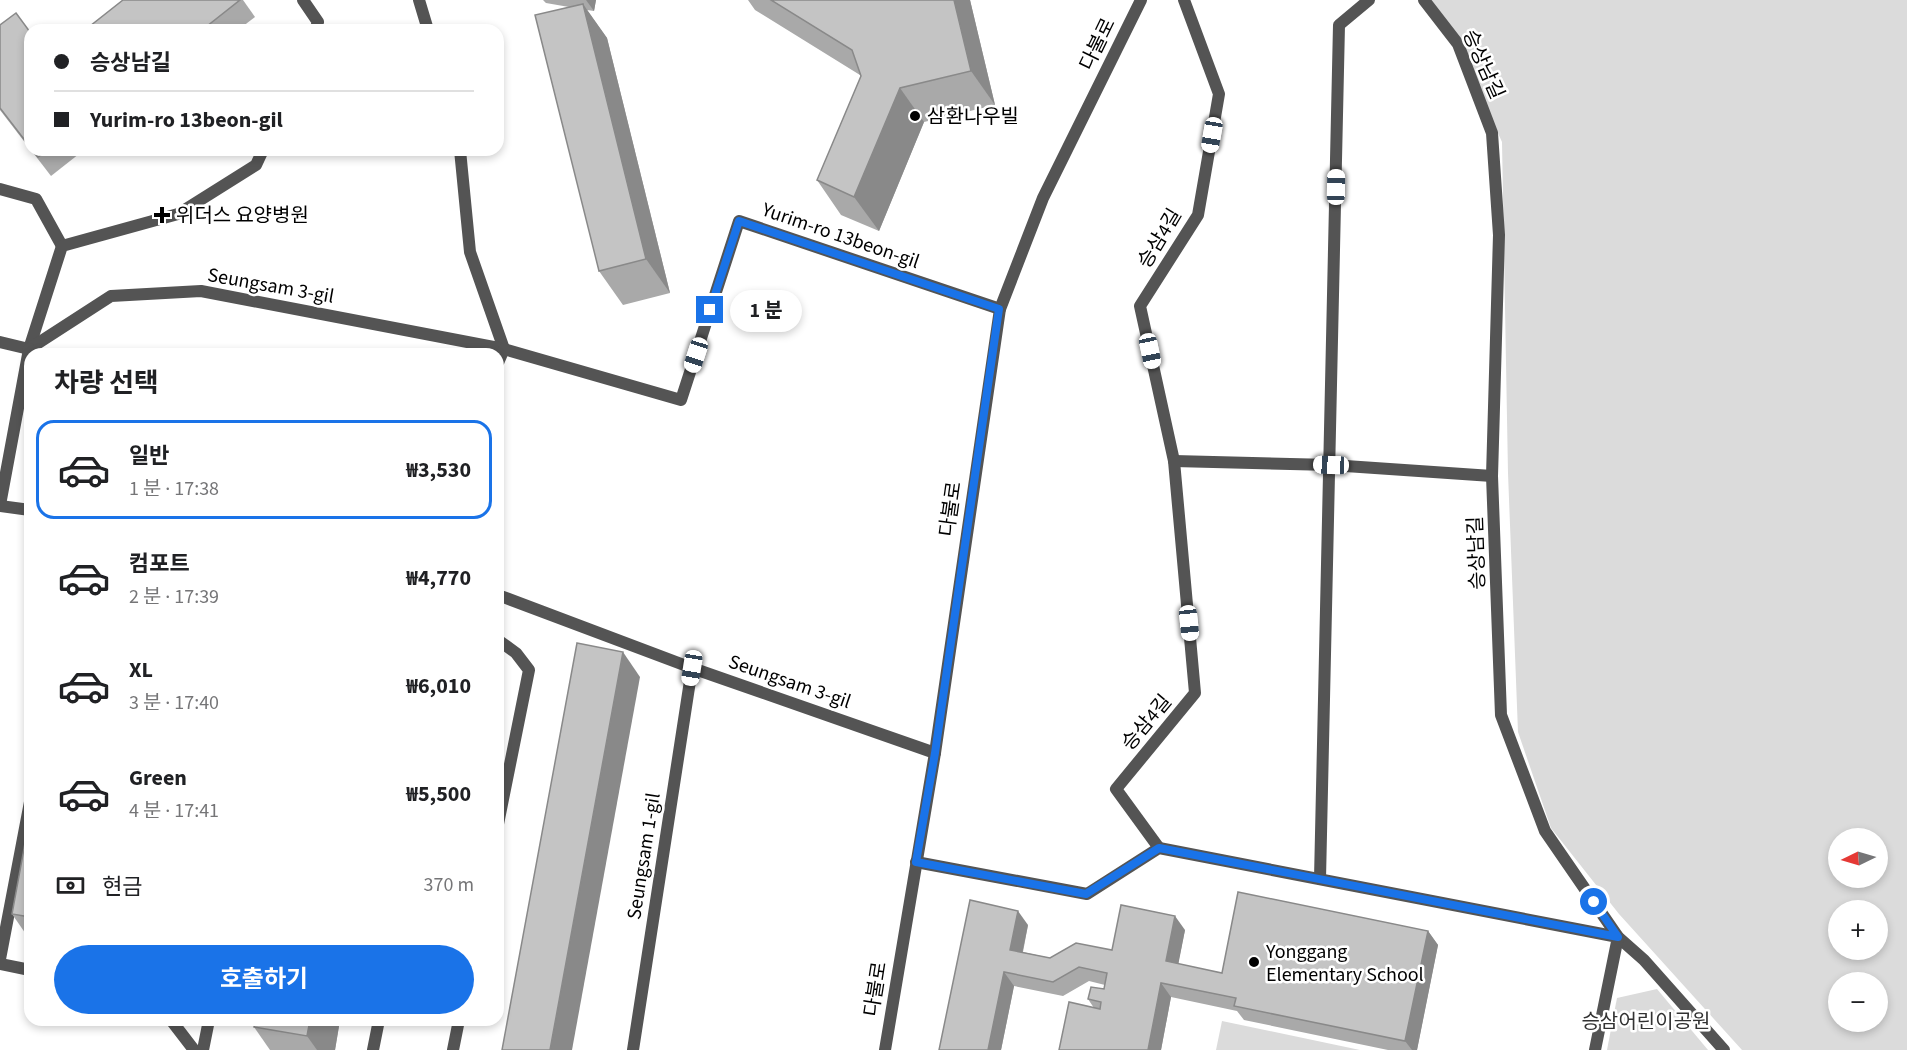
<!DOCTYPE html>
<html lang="ko">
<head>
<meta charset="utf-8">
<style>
  :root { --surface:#fff; --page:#f6f6f6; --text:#202124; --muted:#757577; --line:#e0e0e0; --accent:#1a73e8 }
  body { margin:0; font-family:"Source Sans 3","Noto Sans KR",sans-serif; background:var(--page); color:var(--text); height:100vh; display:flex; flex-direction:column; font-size:22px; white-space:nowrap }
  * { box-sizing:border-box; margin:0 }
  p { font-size:20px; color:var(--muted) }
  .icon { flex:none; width:33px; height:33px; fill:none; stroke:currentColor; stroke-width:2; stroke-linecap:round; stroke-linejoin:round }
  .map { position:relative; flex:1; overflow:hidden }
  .sheet { position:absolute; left:24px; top:348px; width:480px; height:678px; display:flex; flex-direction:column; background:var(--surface); border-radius:18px; box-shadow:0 3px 9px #0003 }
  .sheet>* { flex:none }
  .banner { position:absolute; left:24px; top:24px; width:480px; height:132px; border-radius:18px; box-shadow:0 3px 9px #0003; display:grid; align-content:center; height:132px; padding:0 30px; background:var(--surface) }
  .needle { width:39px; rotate:265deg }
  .fabs { position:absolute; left:1828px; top:828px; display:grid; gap:12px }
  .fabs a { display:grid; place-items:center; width:60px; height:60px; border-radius:50%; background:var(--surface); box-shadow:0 3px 9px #0003; font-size:30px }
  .end { position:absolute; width:27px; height:27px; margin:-14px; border:8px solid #1a73e8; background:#fff; box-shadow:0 0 0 3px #fff }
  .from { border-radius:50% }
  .bubble { position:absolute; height:42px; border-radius:21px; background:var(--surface); box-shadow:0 3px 9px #0003; font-size:20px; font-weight:700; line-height:42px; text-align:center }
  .car { position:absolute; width:18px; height:36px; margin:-18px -9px; border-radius:8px; box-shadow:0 0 4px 2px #0007; background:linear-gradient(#fff 24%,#345 0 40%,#fff 0 76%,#345 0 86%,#fff 0) }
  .banner b { display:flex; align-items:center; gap:21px; height:57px; font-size:22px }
  .banner b+b { border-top:2px solid var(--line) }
  .banner i { width:15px; height:15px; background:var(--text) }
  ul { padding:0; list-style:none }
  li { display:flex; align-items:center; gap:18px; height:99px; margin:0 12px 9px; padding:0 18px; border:3px solid transparent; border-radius:18px }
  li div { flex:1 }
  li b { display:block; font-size:22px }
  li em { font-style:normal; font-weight:700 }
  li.active { border-color:var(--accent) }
  li>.icon { width:54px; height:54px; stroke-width:1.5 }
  h2 { padding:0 30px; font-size:27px; line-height:72px }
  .pay { display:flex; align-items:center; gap:15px; height:66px; padding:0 30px; font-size:22px }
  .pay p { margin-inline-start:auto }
  .action { display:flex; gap:12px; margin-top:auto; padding:12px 30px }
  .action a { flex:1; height:69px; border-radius:36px; background:var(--accent); color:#fff; font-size:24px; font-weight:700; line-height:69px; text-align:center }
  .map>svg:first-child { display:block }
  .green { fill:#dbdbdb; fill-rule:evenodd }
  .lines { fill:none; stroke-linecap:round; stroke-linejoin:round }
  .service { stroke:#545454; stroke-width:12 }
  .minor { stroke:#545454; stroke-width:12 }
  .wall { fill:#a9a9a9 }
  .shaded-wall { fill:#898989 }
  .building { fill:#c4c4c4; stroke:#898989; stroke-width:1.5 }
  .route { stroke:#1a73e8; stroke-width:8 }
  .poi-dot { fill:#000; stroke:#fff; stroke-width:2 }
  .labels { text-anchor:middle; stroke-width:5; stroke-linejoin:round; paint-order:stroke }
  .street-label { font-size:20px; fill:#000; stroke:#fff }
  .poi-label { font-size:20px; fill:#000; stroke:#fff; text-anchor:start }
  .park-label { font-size:20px; fill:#323232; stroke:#fff }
</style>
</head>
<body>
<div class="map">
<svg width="1907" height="1050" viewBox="0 0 1907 1050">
  <rect width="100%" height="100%" fill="#fff"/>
  <g class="green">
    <path d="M 1426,0 L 1907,0 L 1907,1050 L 1742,1050 L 1619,914 L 1551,828 L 1518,732 L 1508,473 L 1502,142 L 1458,44 ZM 1839,838 L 1878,838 L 1878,878 L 1839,878 ZM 1839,910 L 1878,910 L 1878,950 L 1839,950 ZM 1839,982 L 1878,982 L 1878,1022 L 1839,1022 Z"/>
    <path d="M 1657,989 L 1708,1050 L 1607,1050 L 1617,998 Z"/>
    <path d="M 1222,1021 L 1360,1050 L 1216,1050 Z"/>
  </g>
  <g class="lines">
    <g class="service">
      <path d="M 303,0 L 318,22 L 315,30"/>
      <path d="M 0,189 L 36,199 L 62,246"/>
      <path d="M 29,349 L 62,246 L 178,214 L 256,165 L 263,150"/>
      <path d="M 498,640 L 516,653 L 529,670 L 498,824"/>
      <path d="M 0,959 L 30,802"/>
      <path d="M 0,964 L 30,970"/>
      <path d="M 171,1020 L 194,1050"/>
      <path d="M 203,1050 L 209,1020"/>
      <path d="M 373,1050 L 379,1020"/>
      <path d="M 453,1050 L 459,1020"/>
    </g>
    <g class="minor">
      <path d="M 419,0 L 428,30"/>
      <path d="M 1424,0 L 1458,44 L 1492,133 L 1499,235 L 1492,476 L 1501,715 L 1545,831 L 1618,937 L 1644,960 L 1724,1050"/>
      <path d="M 460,150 L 470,252 L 504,349"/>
      <path d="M 0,342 L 29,349"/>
      <path d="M 29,349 L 111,296 L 201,291 L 504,349 L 681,400 L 739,221 L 1000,309"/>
      <path d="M 498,363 L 504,349"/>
      <path d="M 1174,461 L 1331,465 L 1492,476"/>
      <path d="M 0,505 L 29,349"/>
      <path d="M 0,506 L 30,510"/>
      <path d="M 498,595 L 692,668 L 935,753"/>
      <path d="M 1159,848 L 1116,789 L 1195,693 L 1174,461 L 1140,306 L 1198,215 L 1219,94 L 1184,0"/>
      <path d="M 916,862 L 1087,894 L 1159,848 L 1618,937 L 1595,1050"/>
      <path d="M 1320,879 L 1339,25 L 1369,0"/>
      <path d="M 633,1050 L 692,668"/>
      <path d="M 885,1050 L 935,753 L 1000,309 L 1043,198 L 1141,0"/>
    </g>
  </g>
  <g class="wall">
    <path d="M 123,0 L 243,0 L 255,17 L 238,30 L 85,30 Z"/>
    <path d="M 543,0 L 596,0 L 594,11 L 587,10 L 607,38 L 670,293 L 623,305 L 599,271 L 569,7 L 546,3 Z"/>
    <path d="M 748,0 L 970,0 L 995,105 L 924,122 L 879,231 L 841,215 L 817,180 L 861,76 L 860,75 L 755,10 Z"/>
    <path d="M 0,25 L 30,32 L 30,149 L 0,110 Z"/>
    <path d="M 31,150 L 84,150 L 51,176 Z"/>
    <path d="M 30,816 L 30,940 L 12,914 Z"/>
    <path d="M 1028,925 L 1023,952 L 1050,958 L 1112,950 L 1185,930 L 1178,964 L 1222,973 L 1428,931 L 1438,945 L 1417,1050 L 1388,1050 L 1244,1020 L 1237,1011 L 1171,997 L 1161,1050 L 1094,1008 L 1088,999 L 1104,989 L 1105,985 L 1089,981 L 1063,996 L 1014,986 L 1001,1050 L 939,1050 Z"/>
    <path d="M 256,1020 L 340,1020 L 335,1050 L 270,1050 L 254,1027 Z"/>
  </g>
  <g class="shaded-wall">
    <path d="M 586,0 L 596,0 L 594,11 Z"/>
    <path d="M 954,0 L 970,0 L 995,105 L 971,71 Z"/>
    <path d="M 583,4 L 607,38 L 670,293 L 646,259 Z"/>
    <path d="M 900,88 L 924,122 L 879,231 L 854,197 Z"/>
    <path d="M 623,652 L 640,677 L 572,1050 L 550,1050 Z"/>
    <path d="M 1018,911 L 1028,925 L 1020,964 L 1010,950 Z"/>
    <path d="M 1175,916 L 1185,930 L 1176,976 L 1166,961 Z"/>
    <path d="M 1428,931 L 1438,945 L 1417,1050 L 1412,1050 L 1405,1041 Z"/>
    <path d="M 1004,972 L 1014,986 L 1001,1050 L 988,1050 Z"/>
    <path d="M 1161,983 L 1171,997 L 1161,1050 L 1148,1050 Z"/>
    <path d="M 310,1020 L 340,1020 L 335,1050 L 317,1050 L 307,1036 Z"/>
  </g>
  <g class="building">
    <path d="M 123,0 L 240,0 L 202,30 L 85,30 Z"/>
    <path d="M 771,0 L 954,0 L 971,71 L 900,88 L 854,197 L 817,180 L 861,76 L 852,50 Z"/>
    <path d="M 583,4 L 646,259 L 599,271 L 535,15 Z"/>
    <path d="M 16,13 L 30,32 L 30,147 L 0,108 L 0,25 Z"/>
    <path d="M 32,150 L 48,150 L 38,157 Z"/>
    <path d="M 577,643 L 623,652 L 550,1050 L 502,1050 Z"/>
    <path d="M 30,816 L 30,917 L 12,914 Z"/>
    <path d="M 1238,892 L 1428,931 L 1405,1041 L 1234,1006 L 1236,998 L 1161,983 L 1148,1050 L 1059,1050 L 1069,1002 L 1100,1009 L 1101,1002 L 1088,999 L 1091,987 L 1104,989 L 1107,973 L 1079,967 L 1053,982 L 1004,972 L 988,1050 L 939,1050 L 970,900 L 1018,911 L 1010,950 L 1050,958 L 1076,943 L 1112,950 L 1121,905 L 1175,916 L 1166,961 L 1222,973 Z"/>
    <path d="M 256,1020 L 310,1020 L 307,1036 L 254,1027 Z"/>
  </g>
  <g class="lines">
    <path class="route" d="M 710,310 L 739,221 L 999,309 L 935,753 L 916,862 L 1086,894 L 1159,848 L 1618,937 L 1594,902"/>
  </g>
  <g class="poi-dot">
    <circle cx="915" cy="116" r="6"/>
    <path d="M159 206h6v6h6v6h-6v6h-6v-6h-6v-6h6z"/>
    <circle cx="1254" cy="962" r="6"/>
  </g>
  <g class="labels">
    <g class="street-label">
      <text transform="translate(1097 44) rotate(-64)" y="7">다불로</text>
      <text transform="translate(1484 64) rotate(66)" y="7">승상남길</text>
      <text transform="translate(841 235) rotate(19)" y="7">Yurim-ro 13beon-gil</text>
      <text transform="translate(1159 238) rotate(-59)" y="7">승삼4길</text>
      <text transform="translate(271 285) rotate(10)" y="7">Seungsam 3-gil</text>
      <text transform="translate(950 509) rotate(-82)" y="7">다불로</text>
      <text transform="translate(1476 553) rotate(-92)" y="7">승상남길</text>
      <text transform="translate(790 681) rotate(19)" y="7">Seungsam 3-gil</text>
      <text transform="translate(1146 722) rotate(-50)" y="7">승삼4길</text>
      <text transform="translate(643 856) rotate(-81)" y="7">Seungsam 1-gil</text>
      <text transform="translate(875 989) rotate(-81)" y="7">다불로</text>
    </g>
    <g class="poi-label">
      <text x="927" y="123">삼환나우빌</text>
      <text x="176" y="222">위더스 요양병원</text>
      <text x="1266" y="958">Yonggang<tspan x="1266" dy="23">Elementary School</tspan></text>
    </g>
    <g class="park-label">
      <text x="1646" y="1028">승삼어린이공원</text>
    </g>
  </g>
</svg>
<div class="fabs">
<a><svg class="needle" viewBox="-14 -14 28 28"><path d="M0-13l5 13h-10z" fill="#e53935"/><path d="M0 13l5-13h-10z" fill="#757577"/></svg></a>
<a>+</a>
<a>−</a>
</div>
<i class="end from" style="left:1594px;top:902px"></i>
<i class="end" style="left:710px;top:310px"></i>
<div class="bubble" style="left:730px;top:290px;width:72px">1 분</div>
<i class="car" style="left:1212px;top:135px;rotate:190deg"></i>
<i class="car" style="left:1336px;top:187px;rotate:1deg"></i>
<i class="car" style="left:1150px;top:351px;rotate:168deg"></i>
<i class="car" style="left:696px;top:355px;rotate:198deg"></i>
<i class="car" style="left:1331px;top:465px;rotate:272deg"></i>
<i class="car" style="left:1189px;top:623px;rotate:174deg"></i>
<i class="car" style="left:692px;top:668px;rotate:189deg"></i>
<div class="banner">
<b><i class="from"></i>승상남길</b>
<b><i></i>Yurim-ro 13beon-gil</b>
</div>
<section class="sheet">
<h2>차량 선택</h2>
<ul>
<li class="active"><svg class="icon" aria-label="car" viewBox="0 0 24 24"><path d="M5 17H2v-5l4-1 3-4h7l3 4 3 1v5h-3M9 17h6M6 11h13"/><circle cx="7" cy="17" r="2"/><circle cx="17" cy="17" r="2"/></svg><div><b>일반</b><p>1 분 · 17:38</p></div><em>₩3,530</em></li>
<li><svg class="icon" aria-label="car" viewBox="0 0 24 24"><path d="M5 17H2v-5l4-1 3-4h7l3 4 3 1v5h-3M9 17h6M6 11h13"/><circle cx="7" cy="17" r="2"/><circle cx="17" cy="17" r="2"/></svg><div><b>컴포트</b><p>2 분 · 17:39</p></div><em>₩4,770</em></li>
<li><svg class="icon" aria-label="car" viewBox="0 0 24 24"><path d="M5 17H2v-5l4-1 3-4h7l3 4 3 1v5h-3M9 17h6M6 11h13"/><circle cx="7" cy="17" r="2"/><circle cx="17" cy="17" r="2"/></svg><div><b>XL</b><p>3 분 · 17:40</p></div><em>₩6,010</em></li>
<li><svg class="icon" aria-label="car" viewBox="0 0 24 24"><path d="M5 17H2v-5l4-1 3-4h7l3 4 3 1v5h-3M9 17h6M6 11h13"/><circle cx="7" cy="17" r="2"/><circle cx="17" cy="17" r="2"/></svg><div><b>Green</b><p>4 분 · 17:41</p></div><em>₩5,500</em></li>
</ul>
<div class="pay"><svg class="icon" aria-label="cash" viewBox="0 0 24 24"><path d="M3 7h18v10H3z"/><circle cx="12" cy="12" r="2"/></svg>현금<p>370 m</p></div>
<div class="action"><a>호출하기</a></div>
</section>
</div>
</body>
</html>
